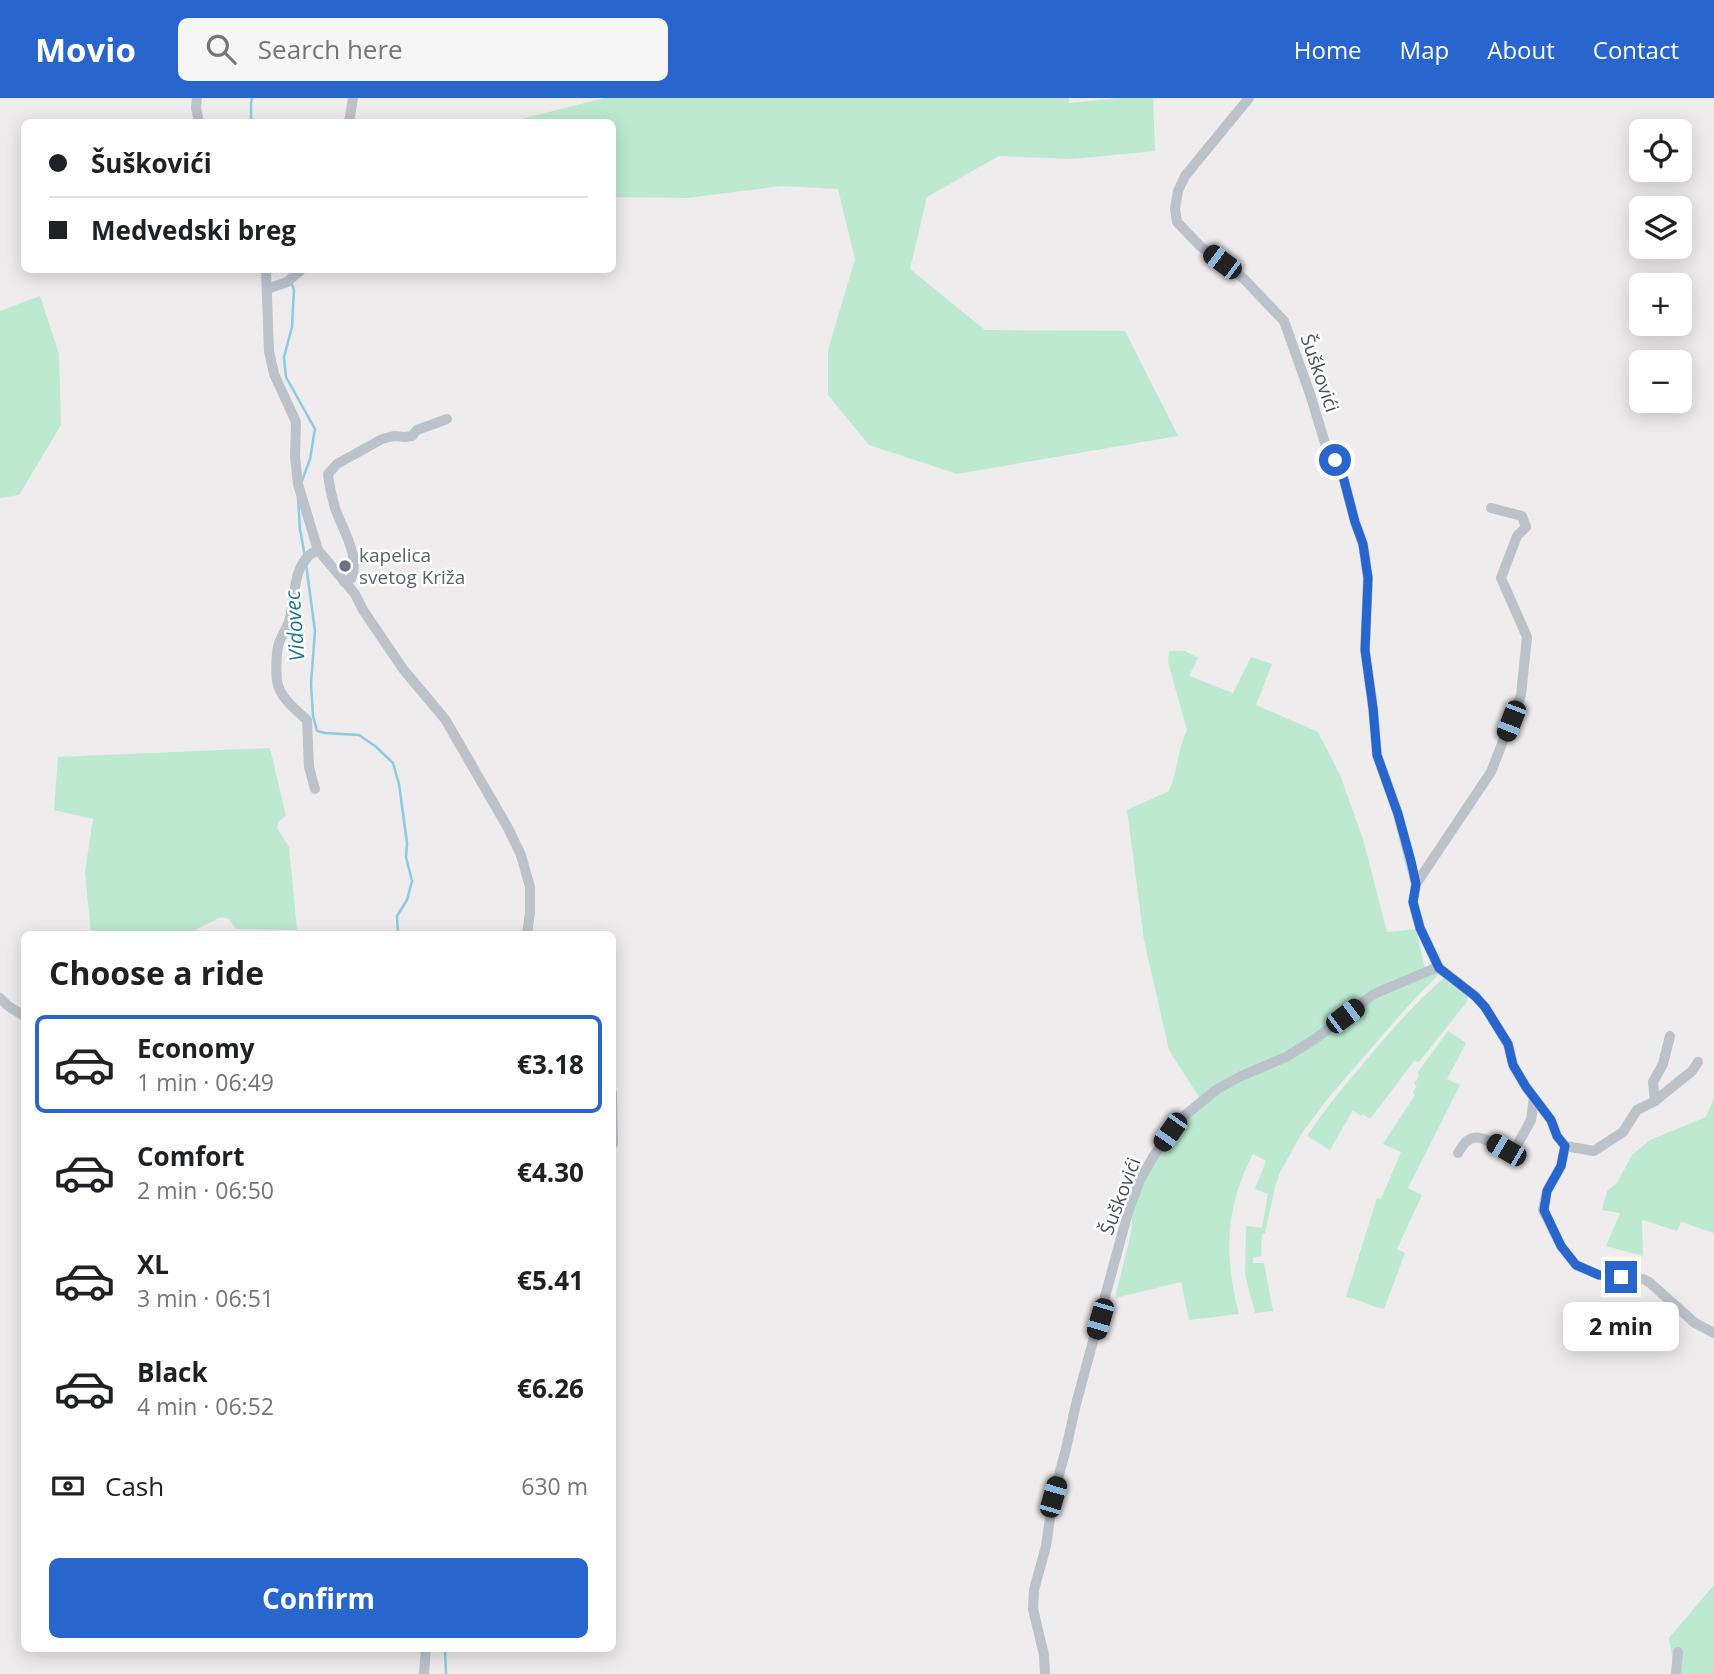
<!DOCTYPE html>
<html lang="en">
<head>
<meta charset="utf-8">
<style>
  :root { --surface:#fff; --page:#f6f6f6; --text:#202124; --muted:#757577; --line:#e0e0e0; --accent:#2865cc }
  body { margin:0; font-family:"Open Sans",sans-serif; background:var(--page); color:var(--text); height:100vh; display:flex; flex-direction:column; font-size:26px; white-space:nowrap }
  * { box-sizing:border-box; margin:0 }
  p { font-size:23px; color:var(--muted) }
  .icon { flex:none; width:38px; height:38px; fill:none; stroke:currentColor; stroke-width:2; stroke-linecap:round; stroke-linejoin:round }
  .map { position:relative; flex:1; overflow:hidden }
  .sheet { position:absolute; left:21px; top:833px; width:595px; height:721px; display:flex; flex-direction:column; background:var(--surface); border-radius:10px; box-shadow:0 4px 18px #0003 }
  .sheet>* { flex:none }
  .banner { position:absolute; left:21px; top:21px; width:595px; height:154px; border-radius:10px; box-shadow:0 4px 18px #0003; display:grid; align-content:center; height:154px; padding:0 28px; background:var(--surface) }
  .tools { position:absolute; left:1629px; top:21px; display:grid; gap:14px }
  .tools a { display:grid; place-items:center; width:63px; height:63px; border-radius:10px; background:var(--surface); box-shadow:0 4px 18px #0003; font-size:35px }
  .end { position:absolute; width:32px; height:32px; margin:-16px; border:9px solid #2865cc; background:#fff; box-shadow:0 0 0 4px #fff }
  .from { border-radius:50% }
  .bubble { position:absolute; height:49px; border-radius:10px; background:var(--surface); box-shadow:0 4px 18px #0003; font-size:23px; font-weight:700; line-height:49px; text-align:center }
  .car { position:absolute; width:21px; height:42px; margin:-21px -10px; border-radius:9px; box-shadow:0 0 5px 2px #0007; background:linear-gradient(#222 24%,#8ab4d8 0 40%,#222 0 76%,#8ab4d8 0 86%,#222 0) }
  .banner b { display:flex; align-items:center; gap:24px; height:66px; font-size:26px }
  .banner b+b { border-top:2px solid var(--line) }
  .banner i { width:18px; height:18px; background:var(--text) }
  ul { padding:0; list-style:none }
  li { display:flex; align-items:center; gap:21px; height:98px; margin:0 14px 10px; padding:0 14px; border:4px solid transparent; border-radius:10px }
  li div { flex:1 }
  li b { display:block; font-size:26px }
  li em { font-style:normal; font-weight:700 }
  li.on { border-color:var(--accent) }
  li>.icon { width:63px; height:63px; stroke-width:1.5 }
  h2 { padding:0 28px; font-size:32px; line-height:84px }
  .pay { display:flex; align-items:center; gap:18px; height:77px; padding:0 28px; font-size:26px }
  .pay p { margin-inline-start:auto }
  .primary-button { display:flex; gap:14px; margin-top:auto; padding:14px 28px }
  .primary-button a { flex:1; height:80px; border-radius:10px; background:var(--accent); color:#fff; font-size:28px; font-weight:700; line-height:80px; text-align:center }
  header { display:flex; align-items:center; gap:42px; box-sizing:border-box; height:98px; padding:0 35px; background:var(--accent); color:#fff }
  header strong { font-size:33px }
  nav { display:flex; gap:38px; margin-inline-start:auto; font-size:24px }
  .search { width:490px; height:63px; background:var(--page); display:flex; align-items:center; gap:18px; box-sizing:border-box; padding:0 24px; border-radius:10px; color:var(--muted); font-size:26px }
  .map>svg:first-child { display:block }
  .green { fill:#bde9d1 }
  .lines { fill:none; stroke-linecap:round; stroke-linejoin:round }
  .stream { stroke:#8dcbe3; stroke-width:2.5 }
  .minor { stroke:#bbc2ca; stroke-width:10 }
  .route { stroke:#2865cc; stroke-width:9 }
  .worship-dot { fill:#6b7280; stroke:#fff; stroke-width:2.5 }
  .labels { text-anchor:middle; stroke-width:5; stroke-linejoin:round; paint-order:stroke }
  .street-label { font-size:19px; fill:#464e57; stroke:#fff }
  .worship-label { font-size:19px; fill:#5b616d; stroke:#fff; text-anchor:start }
  .water-label { font-size:21px; font-style:italic; fill:#187598; stroke:#fff }
</style>
</head>
<body>
<header>
<strong>Movio</strong>
<div class="search"><svg class="icon" aria-label="search" viewBox="0 0 24 24"><circle cx="10" cy="10" r="6"/><path d="M15 15l6 6"/></svg>Search here</div>
<nav><a>Home</a><a>Map</a><a>About</a><a>Contact</a></nav>
</header>
<div class="map">
<svg width="1714" height="1576" viewBox="0 0 1714 1576">
  <rect width="100%" height="100%" fill="#eeecec"/>
  <g class="green">
    <path d="M 604,0 L 1069,0 L 1069,5 L 1118,0 L 1153,0 L 1155,53 L 1072,61 L 999,58 L 927,99 L 910,171 L 985,232 L 1125,233 L 1178,338 L 957,376 L 869,347 L 828,297 L 828,252 L 855,161 L 838,91 L 781,88 L 687,100 L 613,99 L 612,24 L 510,24 Z"/>
    <path d="M 40,198 L 59,256 L 61,327 L 19,397 L 0,400 L 0,213 Z"/>
    <path d="M 1169,553 L 1185,553 L 1198,560 L 1189,578 L 1233,595 L 1251,559 L 1272,566 L 1256,607 L 1318,634 L 1340,677 L 1363,741 L 1387,834 L 1416,831 L 1426,875 L 1436,874 L 1439,876 L 1407,909 L 1329,999 L 1302,1035 L 1280,1074 L 1275,1089 L 1265,1135 L 1262,1136 L 1261,1158 L 1253,1160 L 1253,1165 L 1264,1165 L 1273,1213 L 1255,1215 L 1245,1176 L 1246,1128 L 1262,1130 L 1268,1096 L 1255,1091 L 1266,1063 L 1253,1056 C 1225,1108 1224,1159 1239,1216 L 1189,1222 L 1181,1184 L 1115,1200 L 1132,1131 C 1128,1108 1153,1064 1167,1045 C 1177,1029 1192,1017 1206,1004 L 1199,999 L 1169,952 L 1144,842 L 1127,712 L 1169,693 C 1178,672 1177,653 1187,632 L 1168,564 Z"/>
    <path d="M 270,650 L 286,718 L 279,723 L 277,730 L 289,749 L 297,832 L 236,831 L 229,821 L 221,819 L 187,836 L 91,836 L 85,774 L 93,721 L 54,712 L 58,659 Z"/>
    <path d="M 1445,879 L 1468,896 L 1466,905 L 1419,964 L 1414,963 L 1370,1021 L 1363,1016 L 1361,1018 L 1353,1012 L 1330,1052 L 1307,1038 C 1327,1008 1350,981 1374,953 C 1396,927 1419,901 1445,879 Z"/>
    <path d="M 1448,933 L 1466,945 L 1447,981 L 1460,987 L 1408,1090 L 1422,1097 L 1397,1151 L 1405,1155 L 1384,1211 C 1371,1209 1359,1201 1346,1199 L 1377,1100 L 1381,1101 L 1401,1054 L 1383,1046 L 1415,997 L 1413,994 L 1417,988 L 1414,986 L 1419,978 L 1418,974 Z"/>
    <path d="M 1714,1000 L 1714,1135 L 1681,1124 L 1677,1133 L 1642,1122 L 1643,1158 L 1606,1148 L 1620,1115 L 1602,1112 L 1607,1093 L 1617,1085 L 1632,1057 L 1650,1042 L 1706,1019 Z"/>
    <path d="M 1714,1487 L 1714,1576 L 1675,1576 L 1669,1540 Z"/>
  </g>
  <g class="lines">
    <g class="stream">
      <path d="M 251,24 L 251,5 L 252,0"/>
      <path d="M 291,184 L 294,192 L 292,229 L 284,259 L 286,279 L 315,331 L 310,361 L 302,383"/>
      <path d="M 298,400 L 300,431 L 305,459"/>
      <path d="M 306,466 L 315,533 L 311,585 L 313,618 L 317,633 L 325,635 L 359,637 L 375,648 L 393,665 L 399,686 L 407,745 L 406,759 L 412,783 L 407,802 L 397,818 L 398,836"/>
      <path d="M 445,1550 L 446,1576"/>
    </g>
    <g class="minor">
      <path d="M 197,0 L 196,10 L 199,24"/>
      <path d="M 1249,0 L 1185,78 L 1178,93 L 1175,111 L 1177,124 L 1200,148 L 1244,181 L 1284,223 L 1310,296 L 1325,345 L 1344,382 L 1355,424 L 1363,446 L 1368,480 L 1365,552 L 1373,610 L 1377,657 L 1398,716 L 1416,786"/>
      <path d="M 349,24 L 353,0"/>
      <path d="M 266,172 L 269,253 L 274,276 L 296,324 L 295,359 L 298,386 L 318,452 L 355,496 L 363,512 L 403,571 L 445,621 L 508,730 L 521,757 L 530,789 L 530,814 L 527,836"/>
      <path d="M 267,191 L 287,184 L 301,172"/>
      <path d="M 344,484 L 351,481 C 361,458 342,431 335,410 C 332,399 329,387 328,376 L 337,366 L 382,341 L 394,338 L 405,339 L 412,338 L 417,332 L 447,321"/>
      <path d="M 315,691 L 309,669 L 307,622 C 296,612 279,599 277,583 C 276,575 276,553 279,545 C 282,536 288,529 290,520 C 295,497 293,462 318,452"/>
      <path d="M 1439,870 L 1475,898 L 1485,909 L 1508,946 L 1513,967 L 1526,989 L 1551,1022 L 1557,1038 L 1565,1048 L 1561,1068 L 1547,1093 L 1543,1112 L 1561,1148 L 1576,1167 L 1599,1177 L 1643,1181 L 1649,1184 L 1695,1225 L 1714,1235"/>
      <path d="M 0,900 L 8,908 L 24,918"/>
      <path d="M 612,995 L 613,1046"/>
      <path d="M 1655,1003 L 1653,984 L 1663,966 L 1670,938"/>
      <path d="M 1565,1048 L 1594,1053 L 1623,1034 L 1637,1012 L 1655,1003 L 1692,973 L 1698,964"/>
      <path d="M 1458,1055 C 1461,1050 1465,1043 1470,1041 C 1485,1034 1500,1055 1515,1051 L 1531,1022 L 1534,1000"/>
      <path d="M 424,1576 L 426,1550"/>
      <path d="M 1045,1576 L 1044,1557 L 1033,1511 L 1034,1492 L 1046,1448 L 1053,1399 L 1066,1351 L 1076,1306 L 1128,1114 L 1140,1082 L 1153,1059 L 1170,1034 L 1184,1018 L 1216,992 L 1239,979 L 1286,959 L 1315,941 L 1374,896 L 1433,871 L 1439,870 L 1420,830 L 1413,804 L 1416,786 L 1491,674 L 1521,597 L 1527,539 L 1501,480 L 1517,438 L 1526,429 L 1522,418 L 1491,410"/>
      <path d="M 1676,1576 L 1678,1554"/>
    </g>
  </g>
  <g class="lines">
    <path class="route" d="M 1335,362 L 1344,382 L 1355,424 L 1363,446 L 1368,480 L 1365,552 L 1373,610 L 1377,657 L 1398,716 L 1411,763 L 1416,786 L 1413,804 L 1420,830 L 1439,870 L 1475,898 L 1485,909 L 1508,946 L 1513,967 L 1526,989 L 1551,1022 L 1557,1038 L 1565,1048 L 1561,1068 L 1547,1093 L 1544,1112 L 1561,1148 L 1576,1167 L 1599,1177 L 1621,1179"/>
  </g>
  <circle class="worship-dot" cx="345" cy="468" r="7"/>
  <g class="labels">
    <g class="street-label">
      <text transform="translate(1320 275) rotate(71)" y="7">Šuškovići</text>
      <text transform="translate(1120 1098) rotate(-69)" y="7">Šuškovići</text>
    </g>
    <g class="worship-label">
      <text x="359" y="464">kapelica<tspan x="359" dy="22">svetog Križa</tspan></text>
    </g>
    <g class="water-label">
      <text transform="translate(295 528) rotate(-94)" y="7">Vidovec</text>
    </g>
  </g>
</svg>
<div class="tools">
<a><svg class="icon" aria-label="locate" viewBox="0 0 24 24"><circle cx="12" cy="12" r="6"/><path d="M12 2v4M12 18v4M2 12h4M18 12h4"/></svg></a>
<a><svg class="icon" aria-label="layers" viewBox="0 0 24 24"><path d="M12 4l9 5-9 5-9-5zM3 14l9 5 9-5"/></svg></a>
<a>+</a>
<a>−</a>
</div>
<i class="end from" style="left:1335px;top:362px"></i>
<i class="end" style="left:1621px;top:1179px"></i>
<div class="bubble" style="left:1563px;top:1204px;width:116px">2 min</div>
<i class="car" style="left:1222px;top:164px;rotate:307deg"></i>
<i class="car" style="left:1511px;top:623px;rotate:201deg"></i>
<i class="car" style="left:1345px;top:918px;rotate:53deg"></i>
<i class="car" style="left:1170px;top:1034px;rotate:215deg"></i>
<i class="car" style="left:1506px;top:1052px;rotate:300deg"></i>
<i class="car" style="left:1100px;top:1221px;rotate:196deg"></i>
<i class="car" style="left:1053px;top:1399px;rotate:16deg"></i>
<div class="banner">
<b><i class="from"></i>Šuškovići</b>
<b><i></i>Medvedski breg</b>
</div>
<section class="sheet">
<h2>Choose a ride</h2>
<ul>
<li class="on"><svg class="icon" aria-label="car" viewBox="0 0 24 24"><path d="M5 17H2v-5l4-1 3-4h7l3 4 3 1v5h-3M9 17h6M6 11h13"/><circle cx="7" cy="17" r="2"/><circle cx="17" cy="17" r="2"/></svg><div><b>Economy</b><p>1 min · 06:49</p></div><em>€3.18</em></li>
<li><svg class="icon" aria-label="car" viewBox="0 0 24 24"><path d="M5 17H2v-5l4-1 3-4h7l3 4 3 1v5h-3M9 17h6M6 11h13"/><circle cx="7" cy="17" r="2"/><circle cx="17" cy="17" r="2"/></svg><div><b>Comfort</b><p>2 min · 06:50</p></div><em>€4.30</em></li>
<li><svg class="icon" aria-label="car" viewBox="0 0 24 24"><path d="M5 17H2v-5l4-1 3-4h7l3 4 3 1v5h-3M9 17h6M6 11h13"/><circle cx="7" cy="17" r="2"/><circle cx="17" cy="17" r="2"/></svg><div><b>XL</b><p>3 min · 06:51</p></div><em>€5.41</em></li>
<li><svg class="icon" aria-label="car" viewBox="0 0 24 24"><path d="M5 17H2v-5l4-1 3-4h7l3 4 3 1v5h-3M9 17h6M6 11h13"/><circle cx="7" cy="17" r="2"/><circle cx="17" cy="17" r="2"/></svg><div><b>Black</b><p>4 min · 06:52</p></div><em>€6.26</em></li>
</ul>
<div class="pay"><svg class="icon" aria-label="cash" viewBox="0 0 24 24"><path d="M3 7h18v10H3z"/><circle cx="12" cy="12" r="2"/></svg>Cash<p>630 m</p></div>
<div class="primary-button"><a>Confirm</a></div>
</section>
</div>
</body>
</html>
